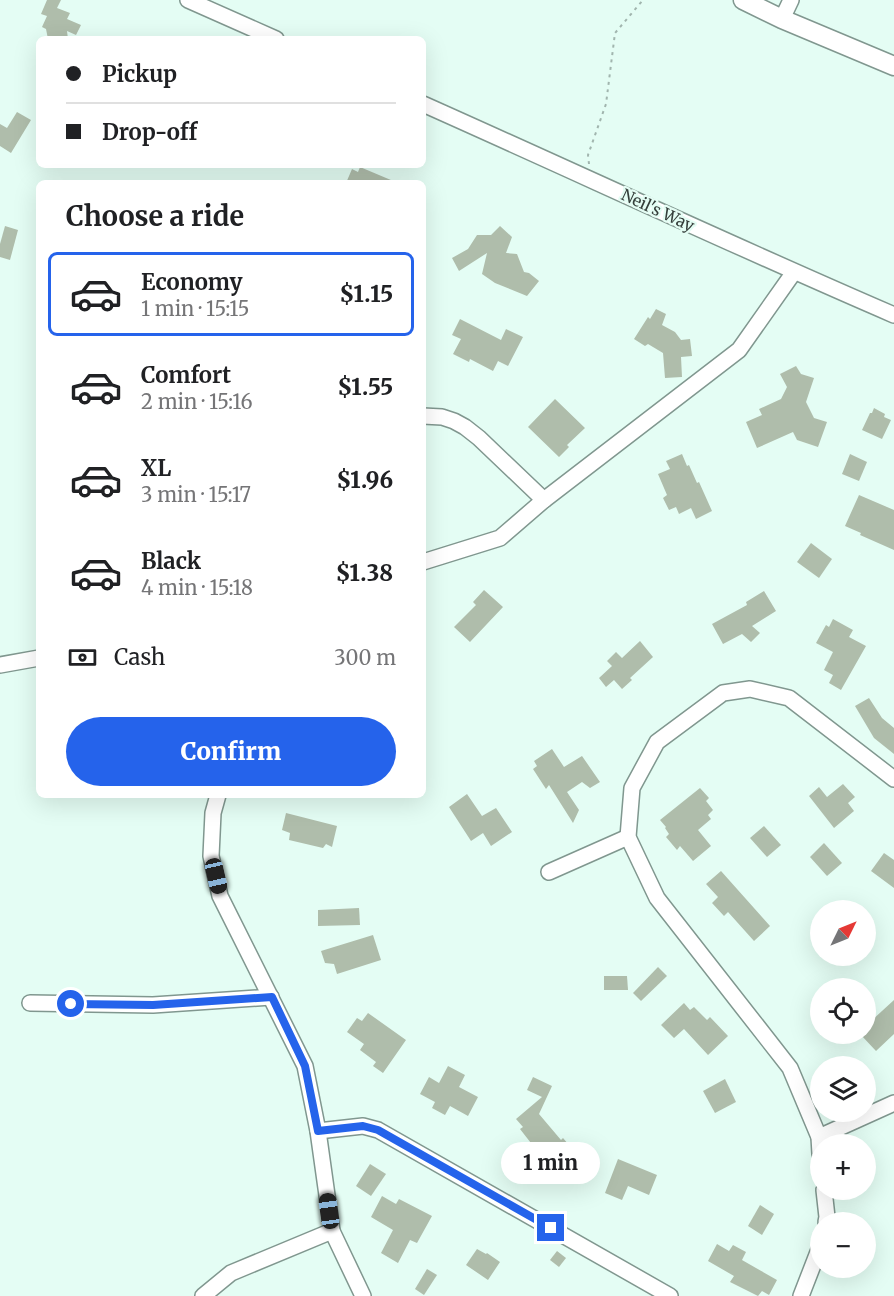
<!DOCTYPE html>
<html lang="en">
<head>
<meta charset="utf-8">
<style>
  :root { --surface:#fff; --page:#f6f6f6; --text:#202124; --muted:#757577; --line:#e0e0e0; --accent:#2563eb }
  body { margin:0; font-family:Merriweather,serif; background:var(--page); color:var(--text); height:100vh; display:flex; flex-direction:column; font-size:22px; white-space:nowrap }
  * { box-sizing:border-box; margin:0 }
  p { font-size:20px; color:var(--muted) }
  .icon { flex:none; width:33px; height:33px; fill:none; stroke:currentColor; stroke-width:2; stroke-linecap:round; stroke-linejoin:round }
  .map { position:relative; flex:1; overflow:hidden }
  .panel { position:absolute; left:36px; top:180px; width:390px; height:618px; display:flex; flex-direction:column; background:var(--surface); border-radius:9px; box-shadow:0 6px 24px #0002 }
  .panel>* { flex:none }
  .guide { position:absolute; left:36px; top:36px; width:390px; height:132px; border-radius:9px; box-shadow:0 6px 24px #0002; display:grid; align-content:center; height:132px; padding:0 30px; background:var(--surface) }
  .needle { width:39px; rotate:47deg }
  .buttons { position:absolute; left:810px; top:900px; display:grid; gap:12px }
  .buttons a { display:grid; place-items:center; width:66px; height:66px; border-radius:50%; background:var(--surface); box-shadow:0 6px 24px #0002; font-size:30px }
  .end { position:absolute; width:27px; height:27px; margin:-14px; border:8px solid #2563eb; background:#fff; box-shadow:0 0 0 3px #fff }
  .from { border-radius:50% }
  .bubble { position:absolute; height:42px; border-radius:21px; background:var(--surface); box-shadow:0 6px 24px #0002; font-size:20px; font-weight:800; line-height:42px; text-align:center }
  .car { position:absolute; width:18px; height:36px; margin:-18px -9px; border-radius:8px; box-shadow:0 0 4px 2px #0007; background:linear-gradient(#222 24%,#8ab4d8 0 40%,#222 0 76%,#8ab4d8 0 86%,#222 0) }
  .guide b { display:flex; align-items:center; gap:21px; height:57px; font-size:22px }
  .guide b+b { border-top:2px solid var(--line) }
  .guide i { width:15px; height:15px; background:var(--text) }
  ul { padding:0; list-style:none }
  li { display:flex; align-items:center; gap:18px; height:84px; margin:0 12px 9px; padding:0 18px; border:3px solid transparent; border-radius:9px }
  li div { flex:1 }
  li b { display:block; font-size:22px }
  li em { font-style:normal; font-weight:800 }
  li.current { border-color:var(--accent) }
  li>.icon { width:54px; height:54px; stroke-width:1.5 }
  h2 { padding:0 30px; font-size:27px; line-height:72px }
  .pay { display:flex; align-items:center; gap:15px; height:66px; padding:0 30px; font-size:22px }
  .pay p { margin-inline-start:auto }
  .primary-button { display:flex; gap:12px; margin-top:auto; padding:12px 30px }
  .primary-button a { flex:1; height:69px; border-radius:36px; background:var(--accent); color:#fff; font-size:24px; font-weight:800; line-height:69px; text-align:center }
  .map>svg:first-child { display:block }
  .building { fill:#afbdab }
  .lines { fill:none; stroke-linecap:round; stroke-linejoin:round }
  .minor-casing { stroke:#80978f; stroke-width:18 }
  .tertiary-casing { stroke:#80978f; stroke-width:21 }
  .path { stroke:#a1b5ae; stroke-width:2; stroke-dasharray:3 4.5; stroke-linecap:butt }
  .minor { stroke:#fff; stroke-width:15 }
  .tertiary { stroke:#fff; stroke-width:18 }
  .route { stroke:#2563eb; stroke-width:8 }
  .labels { text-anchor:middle; stroke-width:4.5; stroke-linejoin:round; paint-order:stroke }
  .street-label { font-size:16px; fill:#343e3a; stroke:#e4fdf4 }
</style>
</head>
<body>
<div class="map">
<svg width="894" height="1296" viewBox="0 0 894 1296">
  <rect width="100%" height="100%" fill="#e4fdf4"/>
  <g class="building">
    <path d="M 47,0 L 61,0 L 57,8 L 70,13 L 67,19 L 81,25 L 76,35 L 67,31 L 68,39 L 48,39 L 46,29 L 42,27 L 47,16 L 41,14 Z"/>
    <path d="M 17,112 L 31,120 L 11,153 L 0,146 L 0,124 L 7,128 Z"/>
    <path d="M 360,167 L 398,183 L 346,183 L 352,169 L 358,172 Z"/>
    <path d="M 5,226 L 18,230 L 10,260 L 0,257 L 0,244 Z"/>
    <path d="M 500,226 L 512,237 L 506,253 L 517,254 L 524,272 L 529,273 L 539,281 L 527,296 L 495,283 L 482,274 L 487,253 L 459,271 L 452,258 L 468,249 L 477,235 L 491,235 Z"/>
    <path d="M 656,309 L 666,314 L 662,325 L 675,332 L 681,340 L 690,339 L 692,356 L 681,357 L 682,377 L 665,378 L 663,353 L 648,344 L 645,346 L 634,339 L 648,317 L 650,319 Z"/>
    <path d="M 460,319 L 501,340 L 506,329 L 523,337 L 508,366 L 498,361 L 493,371 L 470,359 L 469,362 L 453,354 L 461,339 L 452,335 Z"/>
    <path d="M 796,366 L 801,374 L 814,378 L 806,402 L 814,418 L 827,422 L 818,447 L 797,440 L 793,432 L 757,448 L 746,422 L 762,415 L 759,409 L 781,399 L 787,387 L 780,374 Z"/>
    <path d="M 555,399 L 585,428 L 567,445 L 569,447 L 559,457 L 528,427 Z"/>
    <path d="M 874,408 L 885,414 L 884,417 L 891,420 L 882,439 L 862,430 L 870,413 L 872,413 Z"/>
    <path d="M 682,454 L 687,466 L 689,465 L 697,483 L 699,482 L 712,511 L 696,519 L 691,508 L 679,514 L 676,507 L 669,510 L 663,498 L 667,495 L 658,474 L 670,469 L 666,461 Z"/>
    <path d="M 850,454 L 867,462 L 859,481 L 842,474 Z"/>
    <path d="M 859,495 L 894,510 L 894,550 L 860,535 L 861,533 L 845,526 Z"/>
    <path d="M 811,543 L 832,559 L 819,578 L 797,562 Z"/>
    <path d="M 484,590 L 503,607 L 470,642 L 454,627 L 476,605 L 473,602 Z"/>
    <path d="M 764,591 L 776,611 L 752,626 L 760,633 L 751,642 L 742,634 L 723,644 L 712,624 L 747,605 L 746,602 Z"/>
    <path d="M 833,619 L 853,630 L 849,637 L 866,646 L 841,690 L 829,683 L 833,675 L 824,670 L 833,652 L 816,643 L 826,625 L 829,627 Z"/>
    <path d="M 640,641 L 653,657 L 630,678 L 632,680 L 622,689 L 614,680 L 606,687 L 599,678 L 612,666 L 607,661 L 616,652 L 622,658 Z"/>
    <path d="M 869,698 L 882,718 L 894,728 L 894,754 L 874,738 L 855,706 Z"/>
    <path d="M 552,749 L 564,767 L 582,756 L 600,782 L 590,788 L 582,782 L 567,792 L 579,810 L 573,823 L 549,785 L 546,789 L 533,769 L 537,766 L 534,761 Z"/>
    <path d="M 843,784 L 855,797 L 848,803 L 854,811 L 834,828 L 809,796 L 819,787 L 827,797 Z"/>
    <path d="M 700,788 L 709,798 L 706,801 L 713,810 L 708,815 L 711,819 L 698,830 L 711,846 L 693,861 L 680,846 L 677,850 L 666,837 L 669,834 L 665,828 L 666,827 L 660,820 Z"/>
    <path d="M 467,794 L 482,816 L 496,808 L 512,832 L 491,846 L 483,833 L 471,841 L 449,807 Z"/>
    <path d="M 286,813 L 337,826 L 332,847 L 326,844 L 323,848 L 289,840 L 290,833 L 282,830 Z"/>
    <path d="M 764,826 L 781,845 L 767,857 L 750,838 Z"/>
    <path d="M 824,843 L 842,863 L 827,876 L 810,857 Z"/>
    <path d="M 884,853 L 894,860 L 894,888 L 871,871 Z"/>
    <path d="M 721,871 L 770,926 L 754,941 L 728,912 L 724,916 L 712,903 L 718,897 L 706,884 Z"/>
    <path d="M 359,908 L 360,925 L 318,926 L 318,910 Z"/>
    <path d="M 373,935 L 381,960 L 337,974 L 334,964 L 325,963 L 321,951 Z"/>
    <path d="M 658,967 L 667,976 L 641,1001 L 633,993 Z"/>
    <path d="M 604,976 L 627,976 L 628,990 L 604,990 Z"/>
    <path d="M 894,1000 L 894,1034 L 876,1051 L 861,1035 L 866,1034 L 866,1030 L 872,1024 L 870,1022 Z"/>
    <path d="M 684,1003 L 690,1010 L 694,1007 L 707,1020 L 710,1017 L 728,1036 L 708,1055 L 684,1029 L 674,1038 L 661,1025 Z"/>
    <path d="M 368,1013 L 406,1040 L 383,1073 L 373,1066 L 376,1062 L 360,1050 L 364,1044 L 347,1032 L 357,1018 L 362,1021 Z"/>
    <path d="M 448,1066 L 465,1075 L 459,1087 L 478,1097 L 468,1116 L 450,1106 L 445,1115 L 432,1108 L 435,1102 L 420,1094 L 429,1077 L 439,1083 Z"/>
    <path d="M 533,1077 L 552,1086 L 539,1114 L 561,1140 L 563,1138 L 574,1151 L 552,1170 L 520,1129 L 523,1127 L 516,1119 L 542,1097 L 527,1090 Z"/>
    <path d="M 725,1079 L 736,1102 L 715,1113 L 703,1091 Z"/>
    <path d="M 618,1159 L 657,1175 L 649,1195 L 628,1186 L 622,1200 L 605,1193 Z"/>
    <path d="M 370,1164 L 386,1174 L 371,1196 L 356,1186 Z"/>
    <path d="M 382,1196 L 396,1204 L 399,1199 L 432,1216 L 417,1243 L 410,1240 L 398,1263 L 381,1253 L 393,1230 L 371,1217 Z"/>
    <path d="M 760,1205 L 774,1214 L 762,1235 L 748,1226 Z"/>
    <path d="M 717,1244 L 729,1251 L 733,1245 L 746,1252 L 742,1260 L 777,1280 L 769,1295 L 762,1291 L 758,1296 L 730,1282 L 734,1276 L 708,1261 Z"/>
    <path d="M 477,1249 L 486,1254 L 487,1253 L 500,1262 L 488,1280 L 466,1265 Z"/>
    <path d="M 557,1251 L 566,1258 L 559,1267 L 550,1260 Z"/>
    <path d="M 427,1269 L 437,1275 L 424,1295 L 415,1289 Z"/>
  </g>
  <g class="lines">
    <g class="minor-casing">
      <g id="minor">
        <path d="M 188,0 L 276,39"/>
        <path d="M 782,19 L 791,0"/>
        <path d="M 423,104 C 580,174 736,247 894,315"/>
        <path d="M 423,416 L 442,417 L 454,421 L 465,427 L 479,438 L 544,500"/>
        <path d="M 423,562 L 500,538 L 544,500 L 739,350 L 794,272"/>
        <path d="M 0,665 L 39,658"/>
        <path d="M 218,795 L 213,813 L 211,856 L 220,896 L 305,1066 L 318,1131 L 332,1231 L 363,1296"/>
        <path d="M 549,872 L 628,837"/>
        <path d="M 30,1003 L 153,1005 L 271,997"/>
        <path d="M 318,1131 L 363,1126 L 378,1130 L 670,1296"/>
        <path d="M 819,1137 L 894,1103"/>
        <path d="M 820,1154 L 819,1137 L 790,1068 L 657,898 L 628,837 L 632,788 L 657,742 L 723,693 L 750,689 L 789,698 L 894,779"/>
        <path d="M 824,1190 L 827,1217 L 826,1222"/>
        <path d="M 203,1296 L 231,1273 L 332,1231"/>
        <path d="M 801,1296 L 820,1247"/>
      </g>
    </g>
    <g class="tertiary-casing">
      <path id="tertiary" d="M 743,0 L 782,19 L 894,66"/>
    </g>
    <path class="path" d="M 589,164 L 588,155 L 606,104 L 615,33 L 643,0"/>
    <use href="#minor" class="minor"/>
    <use href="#tertiary" class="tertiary"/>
  </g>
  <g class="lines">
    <path class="route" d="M 71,1004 L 153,1005 L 272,997 L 305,1066 L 318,1131 L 363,1126 L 378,1130 L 551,1228"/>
  </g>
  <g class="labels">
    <g class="street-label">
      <text transform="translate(658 210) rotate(25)" y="6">Neil's Way</text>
    </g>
  </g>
</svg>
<div class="buttons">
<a><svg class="needle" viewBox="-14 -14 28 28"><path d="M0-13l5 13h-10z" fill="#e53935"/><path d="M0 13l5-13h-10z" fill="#757577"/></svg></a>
<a><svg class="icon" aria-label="locate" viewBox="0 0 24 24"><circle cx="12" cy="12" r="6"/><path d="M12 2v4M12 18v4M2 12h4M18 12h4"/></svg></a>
<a><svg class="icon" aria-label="layers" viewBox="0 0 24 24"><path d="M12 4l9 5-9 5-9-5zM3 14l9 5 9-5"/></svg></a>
<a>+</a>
<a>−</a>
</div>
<i class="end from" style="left:71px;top:1004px"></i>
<i class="end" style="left:551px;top:1228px"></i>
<div class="bubble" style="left:501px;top:1142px;width:99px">1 min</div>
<i class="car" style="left:216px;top:876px;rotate:167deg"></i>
<i class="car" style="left:329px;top:1211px;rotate:352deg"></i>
<div class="guide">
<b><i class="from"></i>Pickup</b>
<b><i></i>Drop-off</b>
</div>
<section class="panel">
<h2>Choose a ride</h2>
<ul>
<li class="current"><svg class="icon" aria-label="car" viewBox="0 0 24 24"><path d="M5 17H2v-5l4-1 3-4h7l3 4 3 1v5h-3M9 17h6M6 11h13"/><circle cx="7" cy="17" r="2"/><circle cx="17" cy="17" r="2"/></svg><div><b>Economy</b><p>1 min · 15:15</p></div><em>$1.15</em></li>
<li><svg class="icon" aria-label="car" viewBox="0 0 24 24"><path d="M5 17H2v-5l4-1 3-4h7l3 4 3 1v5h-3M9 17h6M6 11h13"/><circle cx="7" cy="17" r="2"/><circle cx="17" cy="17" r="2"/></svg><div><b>Comfort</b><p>2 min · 15:16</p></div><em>$1.55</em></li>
<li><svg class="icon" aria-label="car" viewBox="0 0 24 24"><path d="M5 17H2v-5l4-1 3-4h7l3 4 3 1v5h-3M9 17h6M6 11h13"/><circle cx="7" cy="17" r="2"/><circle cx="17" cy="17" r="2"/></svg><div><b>XL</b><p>3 min · 15:17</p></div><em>$1.96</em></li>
<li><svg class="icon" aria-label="car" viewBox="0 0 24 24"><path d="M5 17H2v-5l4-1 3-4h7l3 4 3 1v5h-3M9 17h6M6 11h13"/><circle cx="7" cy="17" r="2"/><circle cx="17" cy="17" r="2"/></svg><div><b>Black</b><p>4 min · 15:18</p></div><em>$1.38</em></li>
</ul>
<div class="pay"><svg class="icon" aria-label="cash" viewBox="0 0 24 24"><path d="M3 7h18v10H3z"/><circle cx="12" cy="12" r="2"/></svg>Cash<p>300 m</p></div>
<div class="primary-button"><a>Confirm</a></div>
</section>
</div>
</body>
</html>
